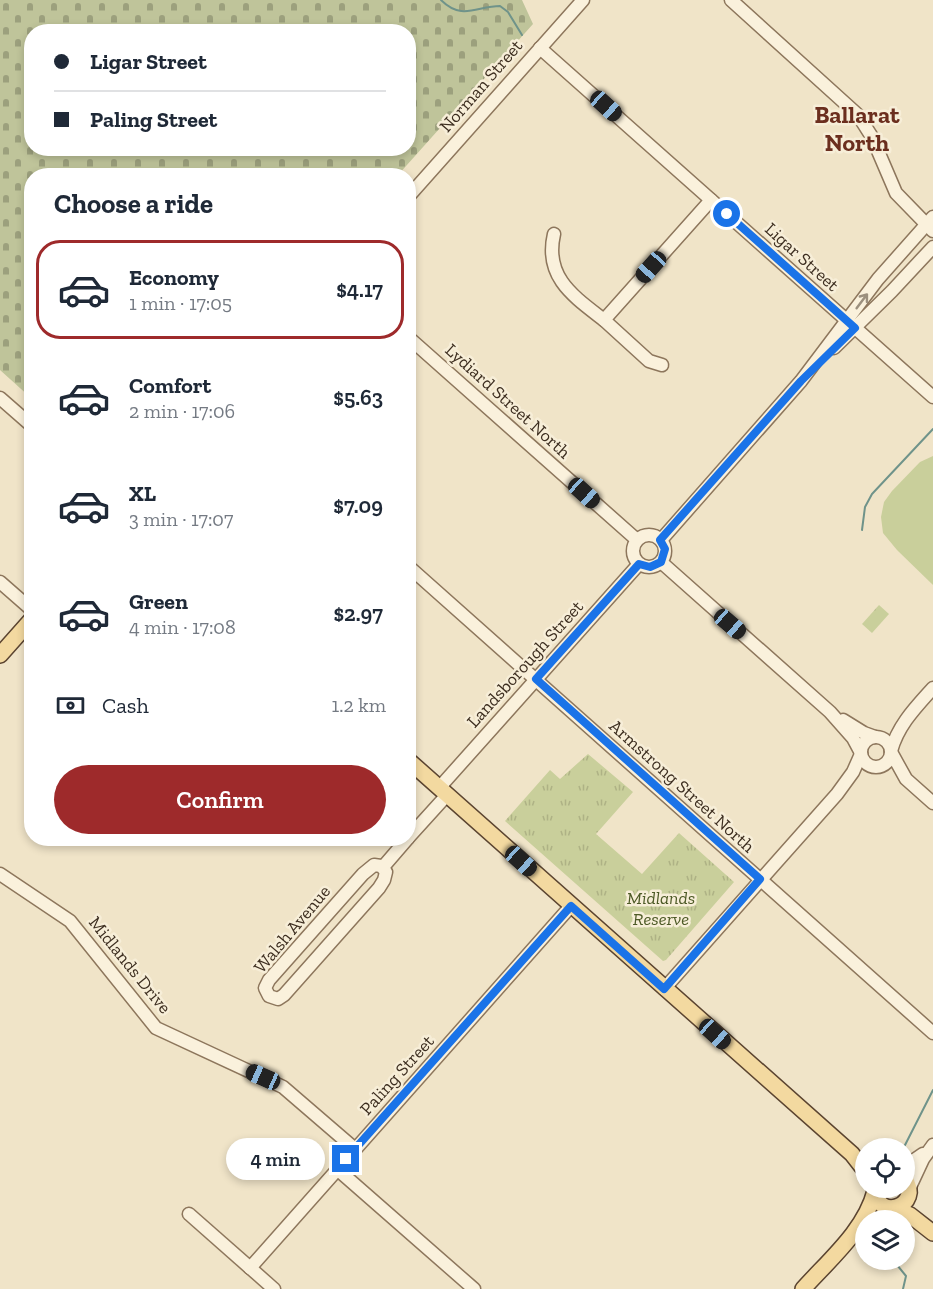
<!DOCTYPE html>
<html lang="en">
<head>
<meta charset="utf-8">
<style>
  :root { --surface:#fff; --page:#f6f6f7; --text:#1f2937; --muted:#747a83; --line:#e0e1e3; --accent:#9e2a2b }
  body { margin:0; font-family:"Zilla Slab",serif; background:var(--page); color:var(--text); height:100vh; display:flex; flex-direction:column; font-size:22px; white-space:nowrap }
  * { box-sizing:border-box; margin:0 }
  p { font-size:20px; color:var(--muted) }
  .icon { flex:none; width:33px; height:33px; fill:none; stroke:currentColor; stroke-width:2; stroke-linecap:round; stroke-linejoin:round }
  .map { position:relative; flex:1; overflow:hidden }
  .side { position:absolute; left:24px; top:168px; width:392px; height:678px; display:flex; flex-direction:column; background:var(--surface); border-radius:24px; box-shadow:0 3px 9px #0003 }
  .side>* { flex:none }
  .top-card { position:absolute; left:24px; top:24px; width:392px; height:132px; border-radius:24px; box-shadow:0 3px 9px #0003; display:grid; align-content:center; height:132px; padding:0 30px; background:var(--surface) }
  .buttons { position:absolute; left:855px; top:1138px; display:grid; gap:12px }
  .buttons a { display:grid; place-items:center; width:60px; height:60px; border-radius:50%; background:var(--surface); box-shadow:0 3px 9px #0003; font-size:30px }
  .end { position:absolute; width:27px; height:27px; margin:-14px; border:8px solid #1a73e8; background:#fff; box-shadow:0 0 0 3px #fff }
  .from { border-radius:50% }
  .bubble { position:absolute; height:42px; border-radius:21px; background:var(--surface); box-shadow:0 3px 9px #0003; font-size:20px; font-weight:600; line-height:42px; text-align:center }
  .car { position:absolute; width:18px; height:36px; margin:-18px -9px; border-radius:8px; box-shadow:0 0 4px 2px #0007; background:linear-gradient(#222 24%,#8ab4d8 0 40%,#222 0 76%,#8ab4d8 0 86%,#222 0) }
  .top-card b { display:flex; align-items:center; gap:21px; height:57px; font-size:22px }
  .top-card b+b { border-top:2px solid var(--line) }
  .top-card i { width:15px; height:15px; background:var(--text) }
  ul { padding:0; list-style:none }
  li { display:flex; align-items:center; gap:18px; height:99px; margin:0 12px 9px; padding:0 18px; border:3px solid transparent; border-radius:24px }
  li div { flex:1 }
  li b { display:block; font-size:22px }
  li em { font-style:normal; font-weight:600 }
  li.current { border-color:var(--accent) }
  li>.icon { width:54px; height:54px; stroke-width:1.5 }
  h2 { padding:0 30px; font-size:27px; line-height:72px }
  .pay { display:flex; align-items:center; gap:15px; height:66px; padding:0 30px; font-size:22px }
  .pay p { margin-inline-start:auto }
  .button { display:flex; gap:12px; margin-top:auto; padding:12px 30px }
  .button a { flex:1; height:69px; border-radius:36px; background:var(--accent); color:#fff; font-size:24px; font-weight:600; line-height:69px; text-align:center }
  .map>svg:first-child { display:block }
  .grass { fill:url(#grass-tufts) }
  .cemetery { fill:url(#cemetery-stones); fill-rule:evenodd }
  .pitch { fill:#c9cf9b }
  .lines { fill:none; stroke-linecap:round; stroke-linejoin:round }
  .stream { stroke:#6f938a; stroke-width:2 }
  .minor-casing { stroke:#8d765c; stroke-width:15 }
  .major-casing { stroke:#5b4430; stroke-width:18 }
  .minor { stroke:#faf1dc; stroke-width:12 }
  .major { stroke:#f3d9a0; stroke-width:15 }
  .oneway { stroke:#9c907e }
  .route { stroke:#1a73e8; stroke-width:8 }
  .labels { text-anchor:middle; stroke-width:5; stroke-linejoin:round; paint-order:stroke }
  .street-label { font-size:18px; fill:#3d2e20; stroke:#f7eed8 }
  .park-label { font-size:18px; font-style:italic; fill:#4d5a26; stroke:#f7eed8 }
  .district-label { font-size:24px; font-weight:bold; fill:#6b2e1e; stroke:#f7eed8 }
</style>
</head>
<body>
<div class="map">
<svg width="933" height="1289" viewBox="0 0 933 1289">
  <defs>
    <pattern id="grass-tufts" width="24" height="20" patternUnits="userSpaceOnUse" patternTransform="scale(1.5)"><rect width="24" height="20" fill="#c9cf9b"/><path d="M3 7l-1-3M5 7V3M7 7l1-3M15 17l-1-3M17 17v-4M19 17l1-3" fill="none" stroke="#aeb285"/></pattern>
    <pattern id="cemetery-stones" width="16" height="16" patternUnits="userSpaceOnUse" patternTransform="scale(1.5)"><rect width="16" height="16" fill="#bfc49a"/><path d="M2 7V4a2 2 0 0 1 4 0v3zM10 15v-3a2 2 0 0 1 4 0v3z" fill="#9ca07d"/></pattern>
  </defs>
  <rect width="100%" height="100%" fill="#f0e4c8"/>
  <g class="grass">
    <path d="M 879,605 L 889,614 L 872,633 L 862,624 Z"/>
    <path d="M 588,754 L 633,792 L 596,834 L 642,874 L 679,833 L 734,882 L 666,960 L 663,961 L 505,821 L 550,770 L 560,779 Z"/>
  </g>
  <path class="cemetery" d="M 0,0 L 522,0 L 533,24 L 398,175 L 32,176 L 31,398 L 0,370 ZM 32,32 L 408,32 L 408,148 L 32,148 Z"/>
  <path class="pitch" d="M 933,456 L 933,585 L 897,550 L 883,533 L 881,517 L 884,502 L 892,491 L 920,462 Z"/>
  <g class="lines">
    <g class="stream">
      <path d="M 441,0 C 462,21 477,6 500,6 L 508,12 L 522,35"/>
      <path d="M 862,530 L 865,507 L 872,494 L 933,429"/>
      <path d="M 903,1149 L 933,1090"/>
      <path d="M 893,1260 L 906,1276 L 903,1289"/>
    </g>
    <g class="minor-casing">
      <g id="minor">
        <path d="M 731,0 L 858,115 L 872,137 L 896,193 L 933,231"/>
        <path d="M 540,48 L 933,397"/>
        <path d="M 408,197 L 583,0"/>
        <path d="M 554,234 C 544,277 573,296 604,320 L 711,200"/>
        <path d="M 604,320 L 649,361 L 662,365"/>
        <path d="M 408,337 L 637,540"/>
        <path d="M 834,348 L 892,291 L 933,247"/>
        <path d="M 0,398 L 32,426"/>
        <circle cx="649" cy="551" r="16"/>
        <path d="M 661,540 L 801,381 L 878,279 L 933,217"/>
        <path d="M 661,562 L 830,712 L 853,738 L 861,753"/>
        <path d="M 408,566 L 933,1033"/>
        <path d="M 0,582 L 32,610"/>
        <path d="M 843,720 L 864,733 L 875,737"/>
        <circle cx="876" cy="752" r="15"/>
        <path d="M 891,751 C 898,725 916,707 933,688"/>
        <path d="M 891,752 L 906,779 L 933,803"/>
        <path d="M 439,788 L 639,564"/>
        <path d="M 408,838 L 447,795"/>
        <path d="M 374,865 L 381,866 L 386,872 L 384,880 L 379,888 L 284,995 L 278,999 L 269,996 L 265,988 L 269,980 L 363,874 Z"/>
        <path d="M 383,867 L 408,838"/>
        <path d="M 0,874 L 70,921 L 156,1028 L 283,1087 L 355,1149"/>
        <path d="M 664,989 L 837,794 L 853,772 L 861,754"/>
        <path d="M 904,1167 L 923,1154"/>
        <path d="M 337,1169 L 474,1289"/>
        <path d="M 909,1189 L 923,1159 L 933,1145"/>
        <path d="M 189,1214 L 274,1289"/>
        <path d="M 250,1268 L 571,906"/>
      </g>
    </g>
    <g class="major-casing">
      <g id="major">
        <path d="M 0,655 L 32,619"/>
        <path d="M 408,760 L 852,1154 L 866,1172"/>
        <path d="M 875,1188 C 875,1223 925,1206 904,1178"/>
        <path d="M 893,1208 L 910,1215 L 933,1233"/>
        <path d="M 803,1289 C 829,1260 865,1230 875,1191"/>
      </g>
    </g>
    <use href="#minor" class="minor"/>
    <use href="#major" class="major"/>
  </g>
  <defs><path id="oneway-shaft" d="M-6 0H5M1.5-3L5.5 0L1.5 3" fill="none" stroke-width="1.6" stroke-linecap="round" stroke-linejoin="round" transform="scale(1.5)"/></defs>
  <use class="oneway" href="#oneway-shaft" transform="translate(862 301) rotate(-53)"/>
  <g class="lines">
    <path class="route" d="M 346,1159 L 571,906 L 664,989 L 760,879 L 536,679 L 639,564 L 650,567 L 661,562 L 665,549 L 660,540 L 801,381 L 855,328 L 727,214"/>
  </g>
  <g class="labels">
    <g class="street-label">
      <text transform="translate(481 86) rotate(-49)" y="6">Norman Street</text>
      <text transform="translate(802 257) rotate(42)" y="6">Ligar Street</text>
      <text transform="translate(508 401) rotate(42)" y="6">Lydiard Street North</text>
      <text transform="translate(525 664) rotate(-48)" y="6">Landsborough Street</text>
      <text transform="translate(682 786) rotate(42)" y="6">Armstrong Street North</text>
      <text transform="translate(292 929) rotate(-50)" y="6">Walsh Avenue</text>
      <text transform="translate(130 965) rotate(51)" y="6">Midlands Drive</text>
      <text transform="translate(397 1075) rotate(-48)" y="6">Paling Street</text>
    </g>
    <g class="park-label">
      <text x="661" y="904">Midlands<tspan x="661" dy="21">Reserve</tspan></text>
    </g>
    <g class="district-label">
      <text x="857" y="123">Ballarat<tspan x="857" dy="28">North</tspan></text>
    </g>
  </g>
</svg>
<div class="buttons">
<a><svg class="icon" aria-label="locate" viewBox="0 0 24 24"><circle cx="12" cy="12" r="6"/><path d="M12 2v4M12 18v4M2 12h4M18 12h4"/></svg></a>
<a><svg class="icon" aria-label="layers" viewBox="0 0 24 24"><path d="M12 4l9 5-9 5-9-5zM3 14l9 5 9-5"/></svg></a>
</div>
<i class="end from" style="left:727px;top:214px"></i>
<i class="end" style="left:346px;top:1159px"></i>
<div class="bubble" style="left:226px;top:1138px;width:99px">4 min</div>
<i class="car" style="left:606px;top:106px;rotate:132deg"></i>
<i class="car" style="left:651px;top:267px;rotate:222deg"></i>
<i class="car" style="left:584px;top:493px;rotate:132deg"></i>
<i class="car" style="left:730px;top:624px;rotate:131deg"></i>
<i class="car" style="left:521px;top:861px;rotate:132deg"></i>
<i class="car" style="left:715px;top:1034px;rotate:132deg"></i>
<i class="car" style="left:263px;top:1077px;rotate:294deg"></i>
<div class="top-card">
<b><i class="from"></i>Ligar Street</b>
<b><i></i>Paling Street</b>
</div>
<section class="side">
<h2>Choose a ride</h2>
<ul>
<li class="current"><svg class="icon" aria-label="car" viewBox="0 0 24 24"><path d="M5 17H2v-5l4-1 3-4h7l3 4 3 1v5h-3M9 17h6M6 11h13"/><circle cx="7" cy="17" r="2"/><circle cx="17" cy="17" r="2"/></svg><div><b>Economy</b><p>1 min · 17:05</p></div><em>$4.17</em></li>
<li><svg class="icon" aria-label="car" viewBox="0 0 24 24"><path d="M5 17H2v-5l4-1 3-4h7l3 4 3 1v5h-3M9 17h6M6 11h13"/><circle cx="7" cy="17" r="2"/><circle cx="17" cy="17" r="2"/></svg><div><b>Comfort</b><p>2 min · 17:06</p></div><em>$5.63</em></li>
<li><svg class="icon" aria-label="car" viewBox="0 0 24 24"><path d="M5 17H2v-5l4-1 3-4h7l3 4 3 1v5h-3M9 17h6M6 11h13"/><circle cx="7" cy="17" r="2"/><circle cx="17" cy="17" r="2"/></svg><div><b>XL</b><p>3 min · 17:07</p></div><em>$7.09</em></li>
<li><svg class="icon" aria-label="car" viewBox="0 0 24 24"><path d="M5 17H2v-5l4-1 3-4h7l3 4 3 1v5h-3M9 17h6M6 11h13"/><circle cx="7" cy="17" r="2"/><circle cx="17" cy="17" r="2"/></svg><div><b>Green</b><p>4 min · 17:08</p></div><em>$2.97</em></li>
</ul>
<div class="pay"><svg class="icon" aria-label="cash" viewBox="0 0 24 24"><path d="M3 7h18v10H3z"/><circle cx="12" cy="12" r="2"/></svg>Cash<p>1.2 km</p></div>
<div class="button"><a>Confirm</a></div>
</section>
</div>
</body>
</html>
